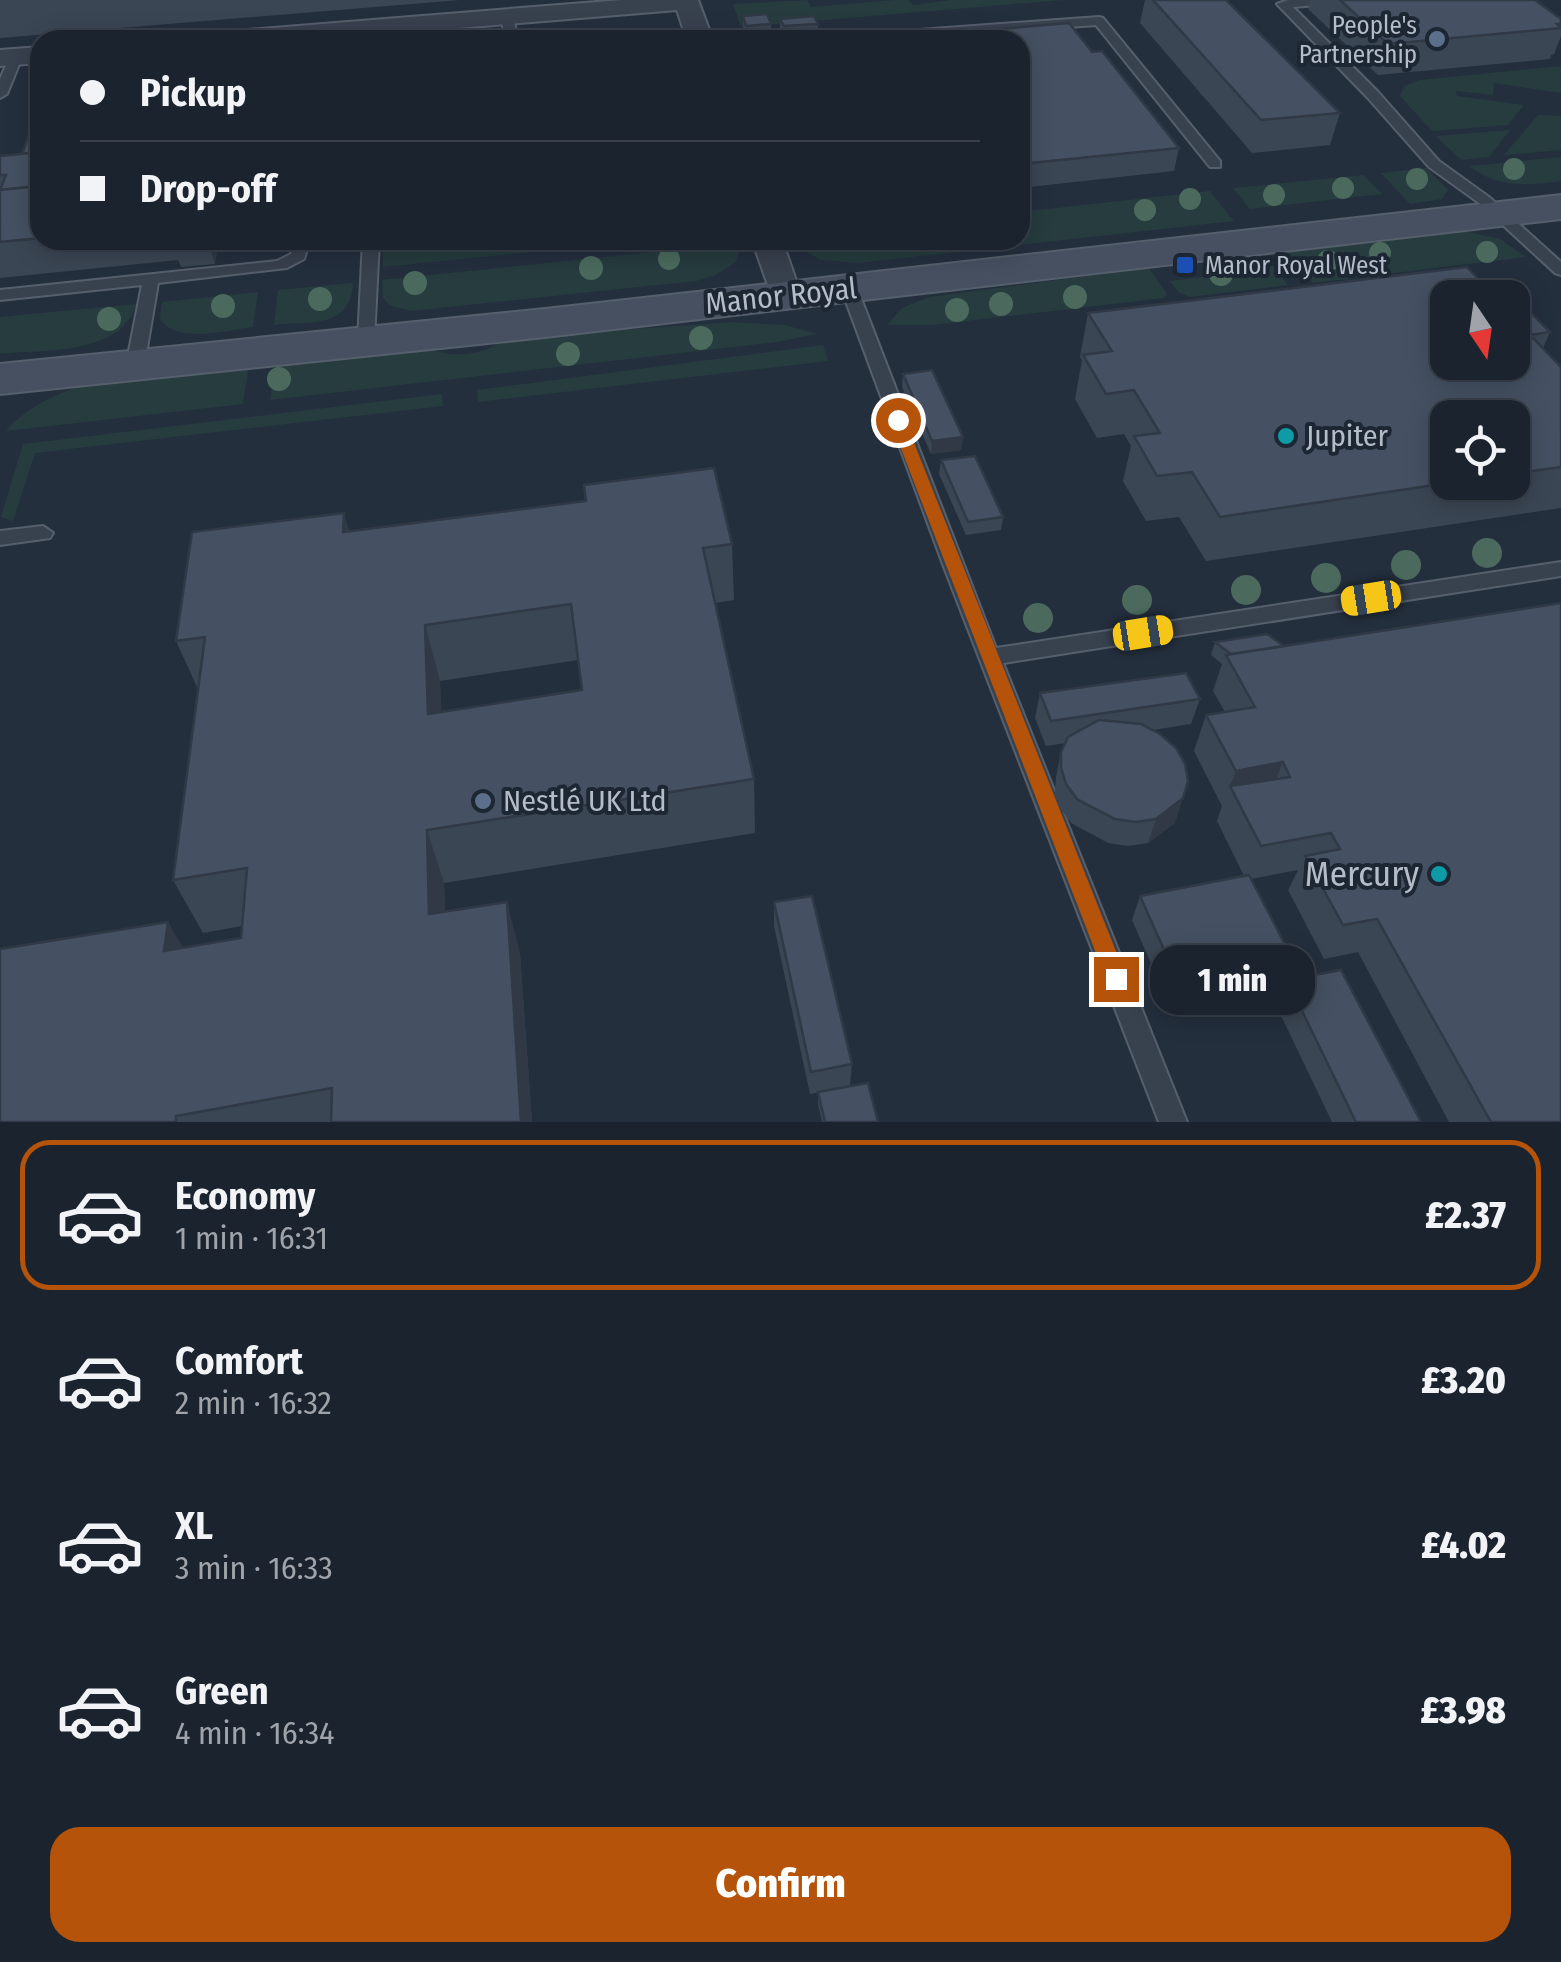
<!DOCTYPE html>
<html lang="en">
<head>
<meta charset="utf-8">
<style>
  :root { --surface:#1b232e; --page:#242b36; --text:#f1f3f6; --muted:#a0a4aa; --line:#39404a; --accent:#b45309 }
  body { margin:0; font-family:"Fira Sans Condensed",sans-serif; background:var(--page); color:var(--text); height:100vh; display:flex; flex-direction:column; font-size:38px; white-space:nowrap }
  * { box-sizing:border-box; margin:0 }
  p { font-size:32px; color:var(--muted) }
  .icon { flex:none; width:55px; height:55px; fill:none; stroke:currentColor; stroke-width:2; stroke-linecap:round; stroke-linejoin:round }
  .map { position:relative; height:1122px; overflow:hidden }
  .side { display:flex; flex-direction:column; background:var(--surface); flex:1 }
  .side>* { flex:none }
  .banner { position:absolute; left:30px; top:30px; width:1000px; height:220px; border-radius:30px; box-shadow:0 5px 25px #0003,0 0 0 2px var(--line); display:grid; align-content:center; height:220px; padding:0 50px; background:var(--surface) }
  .needle { width:65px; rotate:167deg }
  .buttons { position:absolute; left:1430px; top:280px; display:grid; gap:20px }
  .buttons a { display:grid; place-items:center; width:100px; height:100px; border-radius:20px; background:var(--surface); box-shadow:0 5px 25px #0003,0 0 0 2px var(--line); font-size:50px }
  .end { position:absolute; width:45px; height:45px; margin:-22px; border:12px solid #b45309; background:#fff; box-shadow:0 0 0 5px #fff }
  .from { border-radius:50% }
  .bubble { position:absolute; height:70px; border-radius:30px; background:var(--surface); box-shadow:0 5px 25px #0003,0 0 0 2px var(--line); font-size:32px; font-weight:800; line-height:70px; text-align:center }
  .car { position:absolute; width:30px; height:60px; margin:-30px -15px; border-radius:12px; box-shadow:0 0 8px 2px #0007; background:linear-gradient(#f5c518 24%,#345 0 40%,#f5c518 0 76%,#345 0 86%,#f5c518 0) }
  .banner b { display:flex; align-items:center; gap:35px; height:95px; font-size:38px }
  .banner b+b { border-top:2px solid var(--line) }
  .banner i { width:25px; height:25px; background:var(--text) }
  ul { padding:18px 0 0; list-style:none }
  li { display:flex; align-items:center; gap:30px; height:150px; margin:0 20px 15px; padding:0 30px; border:5px solid transparent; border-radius:30px }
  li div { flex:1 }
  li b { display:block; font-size:38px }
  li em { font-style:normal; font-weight:800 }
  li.active { border-color:var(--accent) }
  li>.icon { width:90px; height:90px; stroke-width:1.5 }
  .action { display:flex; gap:20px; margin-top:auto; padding:20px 50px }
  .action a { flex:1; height:115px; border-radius:30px; background:var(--accent); color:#fff; font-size:40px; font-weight:800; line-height:115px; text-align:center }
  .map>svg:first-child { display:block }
  .green { fill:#263c3f }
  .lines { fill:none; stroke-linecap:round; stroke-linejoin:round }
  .lane-casing { stroke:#565f6c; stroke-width:4 }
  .street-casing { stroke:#565f6c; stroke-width:4 }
  .secondary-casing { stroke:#565f6c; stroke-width:4 }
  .lane { fill:#38414e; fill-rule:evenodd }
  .street { fill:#38414e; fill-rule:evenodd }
  .secondary { fill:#465061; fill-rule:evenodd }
  .tree { fill:#4b6a5d }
  .wall { fill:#3b4654; fill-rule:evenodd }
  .shaded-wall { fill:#303945 }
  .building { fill:#455162; stroke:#303945; stroke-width:2.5; fill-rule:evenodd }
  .route { fill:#b45309 }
  .service-dot { fill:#5c6f8a; stroke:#1d2633; stroke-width:4 }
  .transit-dot { fill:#1a4fb4; stroke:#1d2633; stroke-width:4 }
  .culture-dot { fill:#0f9aa8; stroke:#1d2633; stroke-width:4 }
  .labels { text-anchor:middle; stroke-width:8; stroke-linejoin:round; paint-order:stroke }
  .far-poi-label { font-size:25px; fill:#b4bcc9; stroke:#1d2633; text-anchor:end }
  .street-label { font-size:30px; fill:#b4bcc9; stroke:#1d2633 }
  .poi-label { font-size:30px; fill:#b4bcc9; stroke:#1d2633; text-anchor:start }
  .near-poi-label { font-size:35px; fill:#b4bcc9; stroke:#1d2633; text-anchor:end }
</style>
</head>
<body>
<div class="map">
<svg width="1561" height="1122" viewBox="0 0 1561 1122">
  <rect width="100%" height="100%" fill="#242f3e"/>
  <g class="green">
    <path d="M 807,0 L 811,7 L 895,0 L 909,0 L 913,5 L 951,0 L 1064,0 L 741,27 L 733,4 Z"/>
    <path d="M 1561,66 L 1561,93 L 1494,83 L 1493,95 L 1456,91 L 1457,96 L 1524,105 L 1508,125 L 1432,131 L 1400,96 L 1404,86 L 1420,80 Z"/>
    <path d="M 1538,115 L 1561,116 L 1561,150 L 1504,155 Z"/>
    <path d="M 1510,130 L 1489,157 L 1461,160 L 1436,136 Z"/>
    <path d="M 1561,157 L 1561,181 C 1528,186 1497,188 1469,166 Z"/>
    <path d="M 1426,168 L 1448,190 L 1442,199 L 1410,204 L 1381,173 Z"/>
    <path d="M 1364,175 L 1382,194 L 1250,209 L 1233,188 Z"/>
    <path d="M 1210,191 L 1234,221 L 858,263 L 820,260 L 790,241 L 1020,240 L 1020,212 Z"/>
    <path d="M 1459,230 L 1500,239 L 1526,257 L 1313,283 L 1285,250 Z"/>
    <path d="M 497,240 L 647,240 L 383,267 L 383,251 Z"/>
    <path d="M 741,243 L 736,262 L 714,276 L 696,281 L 411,311 L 389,305 L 383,298 L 382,280 Z"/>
    <path d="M 1266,257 L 1288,285 L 1190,297 L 1178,292 L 1170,281 L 1217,275 L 1210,264 Z"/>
    <path d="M 1149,268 L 1167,294 L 1164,298 L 933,325 L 887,325 L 902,308 L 929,297 Z"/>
    <path d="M 353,283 C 351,329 310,321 274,325 L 278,290 Z"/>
    <path d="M 258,292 L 253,327 C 226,330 177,345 160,319 L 162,302 Z"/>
    <path d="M 136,304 C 121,356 44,349 0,354 L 0,317 Z"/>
    <path d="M 733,322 L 785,325 L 817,334 L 777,342 L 270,400 L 276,362 L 421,344 C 448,360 482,357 506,338 Z"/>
    <path d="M 823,345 L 828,361 L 478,402 L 477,390 Z"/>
    <path d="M 249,364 L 243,404 L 6,431 C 60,369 173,372 249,364 Z"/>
    <path d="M 442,394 L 443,406 L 35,453 L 13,521 L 1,517 L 23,444 Z"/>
  </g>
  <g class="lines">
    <g class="lane-casing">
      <g id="lane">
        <path d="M 1337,0 L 1331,4 L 1293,7 L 1378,92 L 1439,161 L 1489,197 L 1561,262 L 1561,275 L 1555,273 L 1479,203 L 1429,167 L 1368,98 L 1277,4 L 1288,0 Z"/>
        <path d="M 507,13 L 513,17 L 518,40 L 506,40 L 501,17 Z"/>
        <path d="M 1099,17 L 1103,18 L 1220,161 L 1220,167 L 1210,167 L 1096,25 L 889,40 L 831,40 L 837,36 Z"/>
        <path d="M 621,32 L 625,33 L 625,39 L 574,40 L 580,36 Z"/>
        <path d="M 11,54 L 22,57 L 7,94 L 0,98 L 0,79 Z"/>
        <path d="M 294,240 L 310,240 L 304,259 L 287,268 L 158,283 L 144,366 L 135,371 L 126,366 L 142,285 L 0,300 L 0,290 L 277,261 L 291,254 Z"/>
        <path d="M 363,240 L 379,240 L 374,341 L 366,346 L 358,341 Z"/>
        <path d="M 849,283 L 857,288 L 996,648 L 1561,562 L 1561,576 L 1003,663 L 1187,1122 L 1159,1122 L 944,567 L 841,288 Z"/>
        <path d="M 43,526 L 53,533 L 50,538 L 0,545 L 0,531 Z"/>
      </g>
    </g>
    <g class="street-casing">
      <g id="street">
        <path d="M 622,0 L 698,0 L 713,40 L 687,40 L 677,10 L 314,40 L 209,40 L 222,32 Z"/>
        <path d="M 40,47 L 40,63 L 0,66 L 0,50 Z"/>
        <path d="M 752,240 L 782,240 L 801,295 L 796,302 L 774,302 Z"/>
      </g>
    </g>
    <g class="secondary-casing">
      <path id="secondary" d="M 1561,195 L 1561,219 L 545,337 L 0,394 L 0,364 L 545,309 Z"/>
    </g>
    <use href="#lane" class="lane"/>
    <use href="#street" class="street"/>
    <use href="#secondary" class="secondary"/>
  </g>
  <g class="tree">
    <circle cx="1514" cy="169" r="11"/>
    <circle cx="1417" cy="179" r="11"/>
    <circle cx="1343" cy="188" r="11"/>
    <circle cx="1274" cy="195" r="11"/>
    <circle cx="1190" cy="199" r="11"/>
    <circle cx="1145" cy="210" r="11"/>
    <circle cx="1487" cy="252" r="11"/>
    <circle cx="1380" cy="253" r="11"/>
    <circle cx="669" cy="259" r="11"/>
    <circle cx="1328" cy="261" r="11"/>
    <circle cx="591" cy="268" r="12"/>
    <circle cx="1221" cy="274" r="12"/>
    <circle cx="415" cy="283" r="12"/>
    <circle cx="1075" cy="297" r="12"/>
    <circle cx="320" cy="299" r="12"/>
    <circle cx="1001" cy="304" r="12"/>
    <circle cx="223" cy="306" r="12"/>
    <circle cx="957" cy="310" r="12"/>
    <circle cx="109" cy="319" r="12"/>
    <circle cx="701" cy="338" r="12"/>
    <circle cx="568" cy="354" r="12"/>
    <circle cx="279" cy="379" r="12"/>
    <circle cx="1487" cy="553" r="15"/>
    <circle cx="1406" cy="565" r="15"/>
    <circle cx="1326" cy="578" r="15"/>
    <circle cx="1246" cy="590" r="15"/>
    <circle cx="1137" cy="600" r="15"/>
    <circle cx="1038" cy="618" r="15"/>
  </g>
  <g class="wall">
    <path d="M 0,0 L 460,0 L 0,38 Z"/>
    <path d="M 1145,0 L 1226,0 L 1340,113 L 1330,145 L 1252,153 L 1140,23 Z"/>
    <path d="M 1311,0 L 1535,0 L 1561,19 L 1561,36 L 1554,54 L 1551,55 L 1550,59 L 1378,75 L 1308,9 Z"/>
    <path d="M 743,16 L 771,24 L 771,35 L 747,37 L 743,27 Z"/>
    <path d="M 780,19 L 818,24 L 818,35 L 784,38 L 780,30 Z"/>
    <path d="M 1069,23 L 1092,52 L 1102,51 L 1179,148 L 1174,171 L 1020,188 L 1020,40 L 942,40 L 942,34 Z"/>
    <path d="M 40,104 L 40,240 L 286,240 L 286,242 L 217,249 L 215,264 L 181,267 L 178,260 L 0,278 L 0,156 L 22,154 Z"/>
    <path d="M 416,240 L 496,240 L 418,248 Z"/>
    <path d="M 1512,301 L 1550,332 L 1543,348 L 1561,367 L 1561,508 L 1206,561 L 1179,517 L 1146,521 L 1123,481 L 1131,446 L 1124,434 L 1097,438 L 1075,399 L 1082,360 L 1080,357 L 1088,313 L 1448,362 ZM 1512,418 L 1512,482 L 1448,482 Z"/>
    <path d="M 903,374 L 963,437 L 961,450 L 931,454 L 902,387 Z"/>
    <path d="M 941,460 L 1003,517 L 1001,530 L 966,535 L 939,474 Z"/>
    <path d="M 349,531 L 732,544 L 734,600 L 715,603 L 754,779 L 755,833 L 444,883 L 445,911 L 520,954 L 532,1122 L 0,1122 L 183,948 L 241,938 L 242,926 L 203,933 L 173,880 L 198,689 L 176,641 ZM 578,660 L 582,690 L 441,712 L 440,681 Z"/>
    <path d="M 1267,634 L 1561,1122 L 1449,1122 L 1358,952 L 1324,959 L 1288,890 L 1298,870 L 1251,879 L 1292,958 L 1281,981 L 1169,1004 L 1132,920 L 1140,896 L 1244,876 L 1217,821 L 1222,806 L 1194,751 L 1206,715 L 1225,712 L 1213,691 L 1222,664 L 1211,655 L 1215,642 Z"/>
    <path d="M 1040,693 L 1200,699 L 1191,724 L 1153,730 L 1175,823 L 1148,843 L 1128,846 L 1108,843 L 1071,823 L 1060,808 L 1055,793 L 1056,777 L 1061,752 L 1066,743 L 1046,746 L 1035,718 Z"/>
    <path d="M 774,902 L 852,1064 L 850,1086 L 810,1094 L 774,926 Z"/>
    <path d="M 1287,980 L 1421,1122 L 1332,1122 L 1275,1003 Z"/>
    <path d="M 818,1092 L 878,1122 L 822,1122 L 818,1104 Z"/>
  </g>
  <g class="shaded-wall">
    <path d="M 207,240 L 214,240 L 217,249 L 215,264 Z"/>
    <path d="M 963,437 L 961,450 L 931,454 L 932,441 Z"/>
    <path d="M 344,513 L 361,569 L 343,532 Z"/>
    <path d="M 425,625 L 440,681 L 444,769 L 428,714 Z"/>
    <path d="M 1283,762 L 1268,798 L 1230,786 L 1222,806 L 1236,771 Z"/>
    <path d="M 1183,798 L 1175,823 L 1148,843 L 1156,819 Z"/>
    <path d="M 427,830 L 444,883 L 446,966 L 429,914 Z"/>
    <path d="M 507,902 L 520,954 L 532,1122 L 521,1122 Z"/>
    <path d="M 168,922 L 198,974 L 164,951 Z"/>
    <path d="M 1292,958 L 1281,981 L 1169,1004 L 1178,981 Z"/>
  </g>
  <g class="building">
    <path d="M 1153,0 L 1226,0 L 1340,113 L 1261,120 Z"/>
    <path d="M 1340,0 L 1535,0 L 1561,19 L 1561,24 L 1557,24 L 1561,28 L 1388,44 Z"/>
    <path d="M 767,14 L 771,24 L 746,26 L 743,16 Z"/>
    <path d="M 814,16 L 818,24 L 784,26 L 780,19 Z"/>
    <path d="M 1069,23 L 1092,52 L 1102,51 L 1179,148 L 1020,164 L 1020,40 L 946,40 L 942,34 Z"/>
    <path d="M 683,32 L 685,40 L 674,40 L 671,33 Z"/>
    <path d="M 648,34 L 650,40 L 579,40 Z"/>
    <path d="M 40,104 L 40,152 L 22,154 Z"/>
    <path d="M 40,152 L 40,186 L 0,190 L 6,175 L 0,175 L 0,156 Z"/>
    <path d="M 40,186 L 40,238 L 0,242 L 0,190 Z"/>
    <path d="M 1467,267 L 1497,298 L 1448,298 L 1448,362 L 1512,362 L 1512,301 L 1518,300 L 1550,332 L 1530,335 L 1561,367 L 1561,467 L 1512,474 L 1512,418 L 1448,418 L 1448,482 L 1455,482 L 1220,517 L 1192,472 L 1157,476 L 1134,436 L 1160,433 L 1134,390 L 1106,394 L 1083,355 L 1112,351 L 1088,313 Z"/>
    <path d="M 932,370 L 963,437 L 932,441 L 903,374 Z"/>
    <path d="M 975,456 L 1003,517 L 968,522 L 941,460 Z"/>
    <path d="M 714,468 L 732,544 L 703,548 L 754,779 L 427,830 L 429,914 L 507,902 L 521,1122 L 331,1122 L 332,1088 L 176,1116 L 176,1122 L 0,1122 L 0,949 L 168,922 L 164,951 L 241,938 L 247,868 L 173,880 L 205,637 L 176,641 L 192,532 L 344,513 L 343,532 L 586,501 L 584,485 ZM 571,604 L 582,690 L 428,714 L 425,625 Z"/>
    <path d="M 1561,603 L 1561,1122 L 1491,1122 L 1377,919 L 1343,925 L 1305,856 L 1340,849 L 1331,833 L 1261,846 L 1230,786 L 1290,777 L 1283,762 L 1236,771 L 1206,715 L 1255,707 L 1226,655 Z"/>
    <path d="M 1267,634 L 1284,646 L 1231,654 L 1215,642 Z"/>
    <path d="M 1186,673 L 1200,699 L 1051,721 L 1040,693 Z"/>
    <path d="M 1099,720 L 1141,724 L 1160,734 L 1176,748 L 1185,764 L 1188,781 L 1183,798 L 1156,819 L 1136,822 L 1115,819 L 1077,799 L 1066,784 L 1061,768 L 1061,752 L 1068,737 Z"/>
    <path d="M 1249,875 L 1292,958 L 1178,981 L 1140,896 Z"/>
    <path d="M 812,896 L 852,1064 L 811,1072 L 774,902 Z"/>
    <path d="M 1341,970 L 1421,1122 L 1356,1122 L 1287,980 Z"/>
    <path d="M 868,1083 L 878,1122 L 825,1122 L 818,1092 Z"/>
  </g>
  <path class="route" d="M 898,415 L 905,420 L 1127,979 L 1124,986 L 1116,989 L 1106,979 L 890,420 Z"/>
  <g class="service-dot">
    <circle cx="1437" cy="39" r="10"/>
    <circle cx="483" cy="801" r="10"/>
  </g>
  <rect class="transit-dot" x="1175" y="255" width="20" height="20" rx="5"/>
  <g class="culture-dot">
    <circle cx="1286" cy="436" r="10"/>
    <circle cx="1439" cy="874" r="10"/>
  </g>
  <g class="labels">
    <g class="far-poi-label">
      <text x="1417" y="34">People's<tspan x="1417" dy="29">Partnership</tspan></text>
      <text x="1205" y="274" text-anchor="start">Manor Royal West</text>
    </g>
    <g class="street-label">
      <text transform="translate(781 296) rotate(-6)" y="10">Manor Royal</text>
    </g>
    <g class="poi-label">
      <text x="1306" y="446">Jupiter</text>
      <text x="503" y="811">Nestlé UK Ltd</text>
    </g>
    <g class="near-poi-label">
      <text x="1419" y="886">Mercury</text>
    </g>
  </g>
</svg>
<div class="buttons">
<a><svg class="needle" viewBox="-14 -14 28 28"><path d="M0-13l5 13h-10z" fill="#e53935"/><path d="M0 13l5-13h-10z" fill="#a0a4aa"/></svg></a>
<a><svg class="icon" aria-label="locate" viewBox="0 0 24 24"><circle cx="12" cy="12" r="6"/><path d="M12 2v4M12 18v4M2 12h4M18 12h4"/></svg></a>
</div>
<i class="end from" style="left:898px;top:420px"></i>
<i class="end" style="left:1116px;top:979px"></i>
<div class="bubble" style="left:1150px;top:945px;width:165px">1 min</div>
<i class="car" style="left:1371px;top:598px;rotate:261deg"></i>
<i class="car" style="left:1143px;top:633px;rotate:81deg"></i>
<div class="banner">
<b><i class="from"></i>Pickup</b>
<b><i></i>Drop-off</b>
</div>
</div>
<section class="side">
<ul>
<li class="active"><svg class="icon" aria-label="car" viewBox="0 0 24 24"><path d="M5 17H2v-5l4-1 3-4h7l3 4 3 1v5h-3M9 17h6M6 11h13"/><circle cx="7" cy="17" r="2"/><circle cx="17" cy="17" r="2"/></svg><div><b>Economy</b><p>1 min · 16:31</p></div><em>£2.37</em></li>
<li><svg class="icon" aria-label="car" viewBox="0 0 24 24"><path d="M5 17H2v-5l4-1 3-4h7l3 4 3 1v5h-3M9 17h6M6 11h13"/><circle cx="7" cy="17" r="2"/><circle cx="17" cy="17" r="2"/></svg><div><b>Comfort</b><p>2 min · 16:32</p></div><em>£3.20</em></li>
<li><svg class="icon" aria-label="car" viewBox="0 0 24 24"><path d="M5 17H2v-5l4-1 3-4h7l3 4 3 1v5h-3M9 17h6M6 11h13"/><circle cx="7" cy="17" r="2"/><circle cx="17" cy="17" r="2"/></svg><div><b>XL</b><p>3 min · 16:33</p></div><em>£4.02</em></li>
<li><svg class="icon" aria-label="car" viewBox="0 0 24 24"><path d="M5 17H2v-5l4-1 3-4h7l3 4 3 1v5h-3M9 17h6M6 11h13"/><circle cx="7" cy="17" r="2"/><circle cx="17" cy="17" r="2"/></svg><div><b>Green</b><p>4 min · 16:34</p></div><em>£3.98</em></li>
</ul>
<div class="action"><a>Confirm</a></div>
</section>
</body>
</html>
